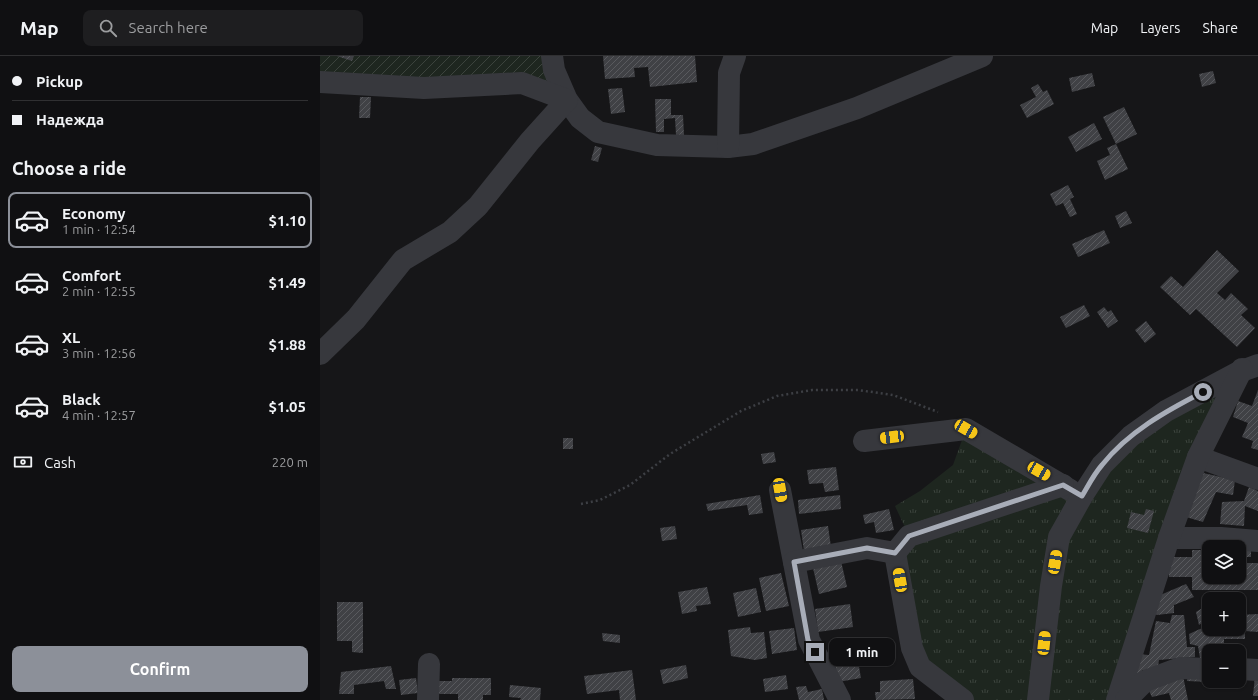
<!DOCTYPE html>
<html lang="en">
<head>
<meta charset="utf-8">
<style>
  :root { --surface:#101012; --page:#1e1e20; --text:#f1f3f6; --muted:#9c9d9f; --line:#303032; --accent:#8c9099 }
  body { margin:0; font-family:Ubuntu,sans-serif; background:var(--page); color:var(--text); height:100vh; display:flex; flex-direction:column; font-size:15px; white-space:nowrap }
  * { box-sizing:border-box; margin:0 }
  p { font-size:13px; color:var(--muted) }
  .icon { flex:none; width:22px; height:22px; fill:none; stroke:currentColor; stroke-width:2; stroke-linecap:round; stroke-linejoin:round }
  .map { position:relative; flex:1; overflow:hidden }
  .panel { display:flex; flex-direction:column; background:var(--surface); width:320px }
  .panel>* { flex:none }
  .hud { display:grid; align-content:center; height:88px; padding:0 12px; background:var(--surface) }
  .fabs { position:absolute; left:882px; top:484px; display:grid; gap:8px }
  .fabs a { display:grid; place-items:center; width:44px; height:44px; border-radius:8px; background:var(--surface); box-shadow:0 1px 3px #0004,0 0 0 1px var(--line); font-size:20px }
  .end { position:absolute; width:18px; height:18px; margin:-9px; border:5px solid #a8adb8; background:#111; box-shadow:0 0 0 2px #111 }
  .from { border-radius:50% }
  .bubble { position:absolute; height:28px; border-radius:8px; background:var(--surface); box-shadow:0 1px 3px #0004,0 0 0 1px var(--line); font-size:13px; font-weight:700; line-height:28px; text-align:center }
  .car { position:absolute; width:12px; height:24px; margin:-12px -6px; border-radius:5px; box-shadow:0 0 3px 1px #0007; background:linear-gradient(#f5c518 24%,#345 0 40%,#f5c518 0 76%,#345 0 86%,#f5c518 0) }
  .hud b { display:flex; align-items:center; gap:14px; height:38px; font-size:15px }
  .hud b+b { border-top:1px solid var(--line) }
  .hud i { width:10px; height:10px; background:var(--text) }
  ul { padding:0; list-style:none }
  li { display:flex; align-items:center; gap:12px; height:56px; margin:0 8px 6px; padding:0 4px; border:2px solid transparent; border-radius:8px }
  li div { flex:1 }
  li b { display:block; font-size:15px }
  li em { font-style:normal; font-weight:700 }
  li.active { border-color:var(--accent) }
  li>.icon { width:36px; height:36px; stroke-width:1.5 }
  h2 { padding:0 12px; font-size:18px; line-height:48px }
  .pay { display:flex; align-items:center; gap:10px; height:44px; padding:0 12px; font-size:15px }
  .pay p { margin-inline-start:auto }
  .button { display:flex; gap:8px; margin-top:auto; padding:8px 12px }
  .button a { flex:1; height:46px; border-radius:8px; background:var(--accent); color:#fff; font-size:16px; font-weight:700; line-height:46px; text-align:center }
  header { display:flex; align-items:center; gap:24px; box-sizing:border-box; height:56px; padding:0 20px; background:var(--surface); border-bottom:1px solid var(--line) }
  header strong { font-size:19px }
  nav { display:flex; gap:22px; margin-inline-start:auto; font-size:14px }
  .search { width:280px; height:36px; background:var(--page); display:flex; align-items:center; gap:10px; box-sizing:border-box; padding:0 14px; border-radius:8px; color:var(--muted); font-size:15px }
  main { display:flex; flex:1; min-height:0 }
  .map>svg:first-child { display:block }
  .grass { fill:url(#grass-tufts) }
  .garden { fill:url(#garden-furrows) }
  .building { fill:url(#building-hatch) }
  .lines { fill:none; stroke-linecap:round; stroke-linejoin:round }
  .path { stroke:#3d3f44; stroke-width:2.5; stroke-dasharray:2 3; stroke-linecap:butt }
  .minor { stroke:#37383d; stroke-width:22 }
  .route { stroke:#a8adb8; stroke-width:5 }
</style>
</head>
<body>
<header>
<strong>Map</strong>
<div class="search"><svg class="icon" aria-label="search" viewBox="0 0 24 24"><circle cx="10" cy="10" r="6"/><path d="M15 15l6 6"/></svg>Search here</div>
<nav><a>Map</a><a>Layers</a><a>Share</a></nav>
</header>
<main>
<section class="panel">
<div class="hud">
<b><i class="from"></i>Pickup</b>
<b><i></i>Надежда</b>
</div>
<h2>Choose a ride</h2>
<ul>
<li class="active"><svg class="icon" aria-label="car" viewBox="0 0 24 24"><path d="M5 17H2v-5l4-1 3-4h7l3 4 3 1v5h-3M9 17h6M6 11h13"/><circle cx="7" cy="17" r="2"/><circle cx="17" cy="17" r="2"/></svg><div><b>Economy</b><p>1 min · 12:54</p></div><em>$1.10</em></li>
<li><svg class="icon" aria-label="car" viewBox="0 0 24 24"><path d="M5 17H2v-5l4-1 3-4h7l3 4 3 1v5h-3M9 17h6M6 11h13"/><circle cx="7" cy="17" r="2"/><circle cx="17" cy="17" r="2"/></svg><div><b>Comfort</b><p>2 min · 12:55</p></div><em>$1.49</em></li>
<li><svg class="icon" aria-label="car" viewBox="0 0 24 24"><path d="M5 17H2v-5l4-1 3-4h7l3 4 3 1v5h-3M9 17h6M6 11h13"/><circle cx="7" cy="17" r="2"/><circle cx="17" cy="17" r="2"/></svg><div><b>XL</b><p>3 min · 12:56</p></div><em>$1.88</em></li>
<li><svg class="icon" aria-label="car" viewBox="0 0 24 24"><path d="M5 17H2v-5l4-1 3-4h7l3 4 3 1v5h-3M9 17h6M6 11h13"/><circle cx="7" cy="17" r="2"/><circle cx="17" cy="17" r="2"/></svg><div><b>Black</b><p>4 min · 12:57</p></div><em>$1.05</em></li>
</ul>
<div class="pay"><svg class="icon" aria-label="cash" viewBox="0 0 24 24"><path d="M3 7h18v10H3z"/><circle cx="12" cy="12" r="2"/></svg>Cash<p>220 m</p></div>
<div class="button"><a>Confirm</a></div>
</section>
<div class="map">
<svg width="938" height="644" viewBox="0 0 938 644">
  <defs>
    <pattern id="grass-tufts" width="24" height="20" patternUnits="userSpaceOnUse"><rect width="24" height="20" fill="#1e261f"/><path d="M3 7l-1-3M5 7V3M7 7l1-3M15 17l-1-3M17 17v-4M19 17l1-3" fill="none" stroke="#3c433d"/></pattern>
    <pattern id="garden-furrows" width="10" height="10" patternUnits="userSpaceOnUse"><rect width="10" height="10" fill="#1e261f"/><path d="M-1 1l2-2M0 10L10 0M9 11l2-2" fill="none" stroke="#3c433d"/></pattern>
    <pattern id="building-hatch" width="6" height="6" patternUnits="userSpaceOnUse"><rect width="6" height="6" fill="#404145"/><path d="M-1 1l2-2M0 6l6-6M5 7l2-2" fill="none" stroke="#595a5e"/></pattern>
  </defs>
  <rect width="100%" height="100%" fill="#161618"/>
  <path class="grass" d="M 919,316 L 797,644 L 643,644 L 600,611 L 575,497 L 589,480 L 575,450 L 600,435 L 633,409 L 646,373 L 762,440 L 782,409 Z"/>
  <path class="garden" d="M 0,0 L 232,0 L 247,44 L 202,27 L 0,26 Z"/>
  <g class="building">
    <path d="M 17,0 L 34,0 L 32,5 Z"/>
    <path d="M 283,0 L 375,0 L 377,26 L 330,31 L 328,11 L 314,12 L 315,21 L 285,23 Z"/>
    <path d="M 893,15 L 896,27 L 882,31 L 879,18 Z"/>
    <path d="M 772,17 L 775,30 L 752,36 L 749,22 Z"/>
    <path d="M 718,28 L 723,36 L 727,34 L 734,48 L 707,62 L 700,49 L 716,41 L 711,32 Z"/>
    <path d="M 302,32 L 305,56 L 291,58 L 288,33 Z"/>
    <path d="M 40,41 L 51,41 L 50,62 L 39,62 Z"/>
    <path d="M 335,43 L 351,43 L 351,59 L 363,59 L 364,79 L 356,79 L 355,62 L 344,63 L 344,76 L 336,76 Z"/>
    <path d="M 804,51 L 817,78 L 796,88 L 783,61 Z"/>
    <path d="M 774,67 L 782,83 L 756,96 L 748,81 Z"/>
    <path d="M 796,88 L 808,113 L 785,124 L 777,105 L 790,99 L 787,92 Z"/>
    <path d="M 275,90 L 282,92 L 278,106 L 271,104 Z"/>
    <path d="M 748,129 L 754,141 L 750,143 L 757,158 L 750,161 L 743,147 L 736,150 L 730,138 Z"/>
    <path d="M 806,155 L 812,167 L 800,172 L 795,160 Z"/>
    <path d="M 784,174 L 790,187 L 758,201 L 752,188 Z"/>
    <path d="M 897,194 L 919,215 L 897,237 L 905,244 L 911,237 L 928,253 L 921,259 L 935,272 L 917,291 L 876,253 L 870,259 L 840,231 L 851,220 L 863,231 Z"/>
    <path d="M 764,249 L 770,260 L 746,272 L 740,261 Z"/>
    <path d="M 784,251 L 788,256 L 791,254 L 798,265 L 788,272 L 777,256 Z"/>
    <path d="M 826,265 L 836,278 L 825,287 L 815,274 Z"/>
    <path d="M 938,334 L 938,394 L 931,392 L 933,385 L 922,381 L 928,367 L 913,361 L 918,345 L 932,350 Z"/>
    <rect x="243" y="382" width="10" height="11"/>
    <path d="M 454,396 L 456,406 L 443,408 L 441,398 Z"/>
    <path d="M 516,411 L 519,434 L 505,436 L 503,427 L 489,428 L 487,414 Z"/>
    <path d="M 883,417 L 915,424 L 913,439 L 896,436 L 883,466 L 866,461 Z"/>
    <path d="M 929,431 L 938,435 L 938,455 L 925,450 L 924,470 L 900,468 L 902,446 L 924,445 Z"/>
    <path d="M 440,439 L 443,457 L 429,459 L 427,449 L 388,455 L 386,448 Z"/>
    <path d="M 520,439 L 521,453 L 479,458 L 478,444 Z"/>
    <path d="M 569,453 L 574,474 L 556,477 L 554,466 L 545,468 L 543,459 Z"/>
    <path d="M 826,453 L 834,455 L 828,477 L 807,472 L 811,456 L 824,459 Z"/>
    <path d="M 355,470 L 357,483 L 342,485 L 340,472 Z"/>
    <path d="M 508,470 L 511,491 L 484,495 L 481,474 Z"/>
    <rect x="919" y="492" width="12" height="9"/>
    <path d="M 872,494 L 882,494 L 882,507 L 889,507 L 889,521 L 919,521 L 919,507 L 938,507 L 938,534 L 872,534 L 872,521 L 849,521 L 849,501 L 872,501 Z"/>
    <path d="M 521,505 L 527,531 L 499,538 L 493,512 Z"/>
    <path d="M 461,517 L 469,550 L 446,555 L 439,522 Z"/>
    <path d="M 866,528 L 874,541 L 854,549 L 854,557 L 837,559 L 832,557 L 838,540 Z"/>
    <path d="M 387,531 L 391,548 L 376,550 L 377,555 L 362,558 L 358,536 Z"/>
    <path d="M 436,532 L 441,556 L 418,561 L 413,537 Z"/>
    <path d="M 17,546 L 43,546 L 43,597 L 32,596 L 32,585 L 17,585 Z"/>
    <path d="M 530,548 L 533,571 L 498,576 L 495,553 Z"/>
    <path d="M 889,548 L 889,562 L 879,569 L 876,556 Z"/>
    <path d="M 938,558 L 938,576 L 925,575 L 925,583 L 904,583 L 904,593 L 912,593 L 913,595 L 889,595 L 889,602 L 880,602 L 878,590 L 870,588 L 869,578 L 880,573 L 889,570 L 889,573 L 919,573 L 919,559 Z"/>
    <path d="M 852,559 L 864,559 L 867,591 L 875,591 L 875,601 L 839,604 L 837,616 L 822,614 L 821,624 L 811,623 L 817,598 L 829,599 L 836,565 L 850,567 Z"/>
    <path d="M 430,571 L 431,577 L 444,576 L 447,602 L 435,604 L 411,600 L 408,574 Z"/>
    <path d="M 474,572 L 477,594 L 452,598 L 449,575 Z"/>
    <path d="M 282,577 L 300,579 L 300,587 L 283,585 Z"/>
    <path d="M 537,600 L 541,622 L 518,626 L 514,603 Z"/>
    <path d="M 366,609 L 368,622 L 343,628 L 340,614 Z"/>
    <path d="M 71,610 L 76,633 L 66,633 L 64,625 L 34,629 L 34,638 L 19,638 L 21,616 Z"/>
    <path d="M 312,614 L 316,644 L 300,644 L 299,634 L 267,638 L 264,620 Z"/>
    <path d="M 868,617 L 889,618 L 889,626 L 867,625 Z"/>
    <path d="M 466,619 L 468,633 L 445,636 L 443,623 Z"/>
    <path d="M 863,620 L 868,644 L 851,644 L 849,637 L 832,641 L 828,633 Z"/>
    <path d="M 935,620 L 938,621 L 938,640 L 933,640 Z"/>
    <path d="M 96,622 L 98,637 L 81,639 L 79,624 Z"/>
    <path d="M 132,622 L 171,622 L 171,639 L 163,639 L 163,644 L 138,644 L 138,638 L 117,638 L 117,625 L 132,625 Z"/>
    <path d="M 593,623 L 595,643 L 556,644 L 555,636 L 560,636 L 560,625 Z"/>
    <path d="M 896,625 L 910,625 L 910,630 L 896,629 Z"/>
    <path d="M 190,629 L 221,632 L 220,644 L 200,644 L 201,642 L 189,641 Z"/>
    <path d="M 486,630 L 488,636 L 502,633 L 504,644 L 479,644 L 476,631 Z"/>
  </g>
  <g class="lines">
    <path class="path" d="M 261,448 L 280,444 L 310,429 L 350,398 L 421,355 L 457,340 L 492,334 L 538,334 L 573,339 L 618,356"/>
    <g class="minor">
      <path d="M 232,0 L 234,14 L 247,44 L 260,62 L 278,76 L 337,89 L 408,91 L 433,88 L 537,52 L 662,0"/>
      <path d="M 0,26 L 104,32 L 202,27 L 247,44 L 210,85 L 158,150 L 130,176 L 83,204 L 36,263 L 0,298"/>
      <path d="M 408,91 L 409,17 L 415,0"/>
      <path d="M 544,385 L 646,373 L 750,434"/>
      <path d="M 878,401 L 938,423"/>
      <path d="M 460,434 L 489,584 L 520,644"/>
      <path d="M 849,482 L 901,482 L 938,485"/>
      <path d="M 575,497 L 592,592 L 600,611 L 643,644"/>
      <path d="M 474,506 L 547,492 L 575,497 L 589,480 L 743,429"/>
      <path d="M 919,613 L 938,614"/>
      <path d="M 108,644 L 109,608"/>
      <path d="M 718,644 L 731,530 L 739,481 L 762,440 L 782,409 L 811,380 L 846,355 L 919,316 L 938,309"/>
      <path d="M 797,644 L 849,482 L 878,401 L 922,313"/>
      <path d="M 806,644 L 825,625 L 860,612 L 889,613"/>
    </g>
  </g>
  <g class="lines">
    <path class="route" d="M 495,596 L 488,584 L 474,506 L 547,492 L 575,497 L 589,480 L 743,429 L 762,440 C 768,430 774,418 782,409 C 808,376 846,355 883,336"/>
  </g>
</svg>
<div class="fabs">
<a><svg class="icon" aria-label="layers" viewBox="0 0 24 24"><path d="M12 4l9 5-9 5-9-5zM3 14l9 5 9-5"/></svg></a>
<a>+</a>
<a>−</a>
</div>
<i class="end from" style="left:883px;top:336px"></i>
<i class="end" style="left:495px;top:596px"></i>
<div class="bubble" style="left:509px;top:582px;width:66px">1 min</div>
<i class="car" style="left:646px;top:373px;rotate:120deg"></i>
<i class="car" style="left:572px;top:381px;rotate:263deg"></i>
<i class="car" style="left:719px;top:415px;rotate:120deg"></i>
<i class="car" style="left:460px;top:434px;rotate:170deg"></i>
<i class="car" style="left:735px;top:506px;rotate:10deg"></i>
<i class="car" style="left:580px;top:524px;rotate:350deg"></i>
<i class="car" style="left:724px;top:587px;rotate:6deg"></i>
</div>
</main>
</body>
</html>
